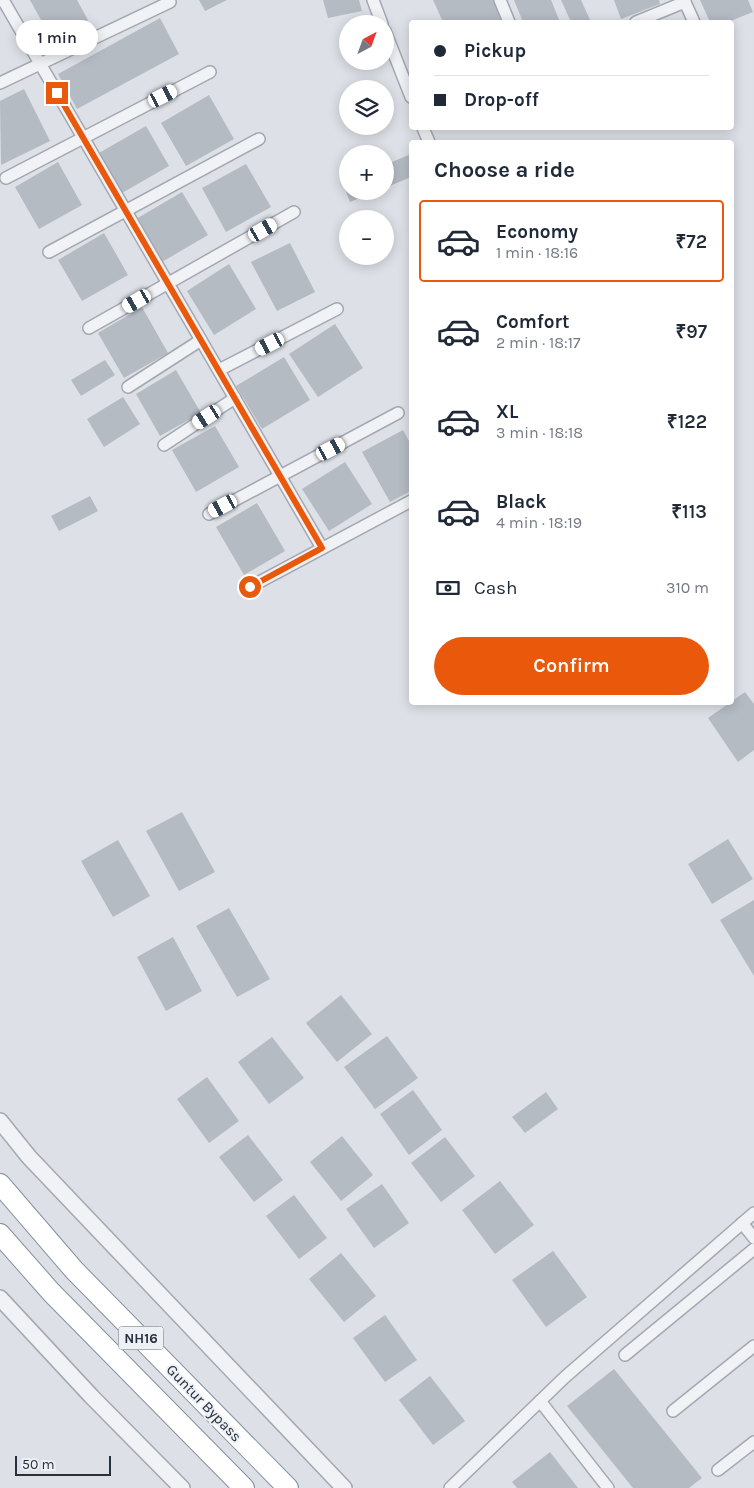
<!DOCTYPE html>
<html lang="en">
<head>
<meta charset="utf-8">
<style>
  :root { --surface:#fff; --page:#f6f6f7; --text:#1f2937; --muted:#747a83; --line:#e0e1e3; --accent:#ea580c }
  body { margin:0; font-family:Karla,sans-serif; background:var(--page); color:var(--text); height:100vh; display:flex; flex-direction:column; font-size:19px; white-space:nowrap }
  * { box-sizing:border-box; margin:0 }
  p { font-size:16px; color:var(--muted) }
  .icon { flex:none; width:28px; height:28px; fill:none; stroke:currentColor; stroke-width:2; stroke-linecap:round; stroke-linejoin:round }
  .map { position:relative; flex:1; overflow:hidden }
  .side { position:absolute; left:409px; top:140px; width:325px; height:565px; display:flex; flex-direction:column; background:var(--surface); border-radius:5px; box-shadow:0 2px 12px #0003 }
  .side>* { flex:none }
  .guide { position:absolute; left:409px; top:20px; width:325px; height:110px; border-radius:5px; box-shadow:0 2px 12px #0003; display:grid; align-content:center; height:110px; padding:0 25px; background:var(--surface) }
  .needle { width:32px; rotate:41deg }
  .buttons { position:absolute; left:339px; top:15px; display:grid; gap:10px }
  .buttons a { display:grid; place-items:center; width:55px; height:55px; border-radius:50%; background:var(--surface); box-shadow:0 2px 12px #0003; font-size:25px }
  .scale { position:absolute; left:15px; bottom:12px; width:96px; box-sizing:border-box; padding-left:5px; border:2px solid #27303d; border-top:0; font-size:14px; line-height:18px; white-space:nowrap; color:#27303d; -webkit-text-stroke:4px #edf0f5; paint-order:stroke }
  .end { position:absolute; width:22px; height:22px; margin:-11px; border:6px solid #ea580c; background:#fff; box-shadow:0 0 0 2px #fff }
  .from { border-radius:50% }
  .bubble { position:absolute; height:35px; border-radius:18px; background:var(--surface); box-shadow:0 2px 12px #0003; font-size:16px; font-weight:600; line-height:35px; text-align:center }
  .car { position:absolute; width:15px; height:30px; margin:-15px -8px; border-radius:6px; box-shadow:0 0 4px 1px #0007; background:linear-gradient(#fff 24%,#345 0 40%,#fff 0 76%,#345 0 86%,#fff 0) }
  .guide b { display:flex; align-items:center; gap:18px; height:48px; font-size:19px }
  .guide b+b { border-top:1px solid var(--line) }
  .guide i { width:12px; height:12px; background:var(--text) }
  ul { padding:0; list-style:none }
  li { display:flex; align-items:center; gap:15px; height:82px; margin:0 10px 8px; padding:0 15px; border:2px solid transparent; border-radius:5px }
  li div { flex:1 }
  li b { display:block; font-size:19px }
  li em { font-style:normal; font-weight:600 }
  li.current { border-color:var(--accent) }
  li>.icon { width:45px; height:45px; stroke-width:1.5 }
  h2 { padding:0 25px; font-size:22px; line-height:60px }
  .pay { display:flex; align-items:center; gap:12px; height:55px; padding:0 25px; font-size:19px }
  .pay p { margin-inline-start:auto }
  .button { display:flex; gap:10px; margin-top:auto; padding:10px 25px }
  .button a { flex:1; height:58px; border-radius:30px; background:var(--accent); color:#fff; font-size:20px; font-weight:600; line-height:58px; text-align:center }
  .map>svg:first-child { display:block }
  .building { fill:#b5bbc3 }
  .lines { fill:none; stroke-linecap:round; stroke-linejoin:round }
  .minor-casing { stroke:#a3a8b1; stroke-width:14 }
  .tertiary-casing { stroke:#a3a8b1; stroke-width:18 }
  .trunk-casing { stroke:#85909d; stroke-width:22 }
  .minor { stroke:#f0f2f5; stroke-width:11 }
  .tertiary { stroke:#f0f2f5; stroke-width:15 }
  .trunk { stroke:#fff; stroke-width:20 }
  .route { stroke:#ea580c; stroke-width:6 }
  .labels { text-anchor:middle; stroke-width:4; stroke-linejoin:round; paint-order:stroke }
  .shield { fill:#edf0f5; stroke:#626a74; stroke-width:1 }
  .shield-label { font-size:14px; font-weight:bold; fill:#27303d }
  .street-label { font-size:15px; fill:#27303d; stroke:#edf0f5 }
</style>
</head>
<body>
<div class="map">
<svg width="754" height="1488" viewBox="0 0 754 1488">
  <rect width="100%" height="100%" fill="#dde1e7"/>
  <g class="building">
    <path d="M 30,0 L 77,0 L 88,20 L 52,40 Z"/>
    <path d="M 199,0 L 227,0 L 205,11 Z"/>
    <path d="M 323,0 L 359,0 L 362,11 L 328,18 Z"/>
    <path d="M 433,0 L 495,0 L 505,22 L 443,22 Z"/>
    <path d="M 514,0 L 551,0 L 560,22 L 523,22 Z"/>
    <path d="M 561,0 L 581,0 L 591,22 L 571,22 Z"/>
    <path d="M 614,0 L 659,0 L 660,4 L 621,19 Z"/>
    <path d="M 700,0 L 748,0 L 753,12 L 728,22 L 710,22 Z"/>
    <path d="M 160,18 L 179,54 L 77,109 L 58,74 Z"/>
    <path d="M 24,89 L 50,141 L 1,165 L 0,101 Z"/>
    <path d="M 209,95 L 234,139 L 186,166 L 161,123 Z"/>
    <path d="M 146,126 L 169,166 L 122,193 L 99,153 Z"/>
    <path d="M 411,154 L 411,177 L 385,188 L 385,165 Z"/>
    <path d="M 58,162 L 82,205 L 39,229 L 15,187 Z"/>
    <path d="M 246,164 L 271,207 L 226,232 L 202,188 Z"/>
    <path d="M 348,180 L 348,191 L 376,191 L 350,202 L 342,182 Z"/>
    <path d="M 182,192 L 208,235 L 162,262 L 136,219 Z"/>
    <path d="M 104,233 L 128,275 L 82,301 L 58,260 Z"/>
    <path d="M 290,243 L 315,292 L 277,311 L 251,262 Z"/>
    <path d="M 229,264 L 256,309 L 214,335 L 187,291 Z"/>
    <path d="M 142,307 L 168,353 L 124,378 L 98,333 Z"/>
    <path d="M 335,324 L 363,368 L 318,397 L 289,354 Z"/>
    <path d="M 284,357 L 310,400 L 262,429 L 236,386 Z"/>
    <path d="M 105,360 L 115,375 L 81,396 L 71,380 Z"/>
    <path d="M 176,370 L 201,413 L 160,436 L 136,394 Z"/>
    <path d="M 123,397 L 140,424 L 104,447 L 87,419 Z"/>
    <path d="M 215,426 L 239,467 L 196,492 L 172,450 Z"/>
    <path d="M 403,430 L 411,445 L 411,491 L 390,502 L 362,452 Z"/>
    <path d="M 345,462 L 372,504 L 329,531 L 302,489 Z"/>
    <path d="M 90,496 L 98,511 L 59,531 L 51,516 Z"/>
    <path d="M 257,503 L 285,551 L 244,575 L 216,527 Z"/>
    <path d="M 745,692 L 754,704 L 754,750 L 738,762 L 708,718 Z"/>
    <path d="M 182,812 L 215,872 L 179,891 L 146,831 Z"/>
    <path d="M 728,839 L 753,879 L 712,904 L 688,864 Z"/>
    <path d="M 118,840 L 150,896 L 113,917 L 81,861 Z"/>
    <path d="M 754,900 L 754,976 L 720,920 Z"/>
    <path d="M 229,908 L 270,979 L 237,997 L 196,926 Z"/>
    <path d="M 173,937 L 202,991 L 166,1011 L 137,957 Z"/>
    <path d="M 341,995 L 372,1034 L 337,1062 L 306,1023 Z"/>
    <path d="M 387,1036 L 418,1078 L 375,1109 L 344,1067 Z"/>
    <path d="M 272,1037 L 304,1078 L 269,1104 L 238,1062 Z"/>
    <path d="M 207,1077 L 239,1121 L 209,1143 L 177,1099 Z"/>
    <path d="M 413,1090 L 442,1130 L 409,1155 L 380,1114 Z"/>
    <path d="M 546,1092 L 558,1109 L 525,1133 L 512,1117 Z"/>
    <path d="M 248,1135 L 283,1180 L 254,1202 L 219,1157 Z"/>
    <path d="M 342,1136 L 373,1175 L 341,1201 L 310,1162 Z"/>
    <path d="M 445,1137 L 475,1176 L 441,1202 L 411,1163 Z"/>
    <path d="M 500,1181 L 534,1225 L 495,1254 L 462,1210 Z"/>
    <path d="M 382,1184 L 409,1223 L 374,1248 L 346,1209 Z"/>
    <path d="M 294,1195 L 327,1238 L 299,1259 L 266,1216 Z"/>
    <path d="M 553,1251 L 587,1297 L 546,1327 L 512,1280 Z"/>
    <path d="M 341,1253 L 376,1296 L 344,1322 L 309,1279 Z"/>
    <path d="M 385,1315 L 417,1360 L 385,1382 L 353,1338 Z"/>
    <path d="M 614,1369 L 702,1478 L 689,1488 L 633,1488 L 567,1406 Z"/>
    <path d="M 430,1376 L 465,1421 L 433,1445 L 399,1400 Z"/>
    <path d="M 550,1452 L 578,1488 L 517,1488 L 512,1482 Z"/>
  </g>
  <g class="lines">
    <g class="minor-casing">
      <g id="minor">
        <path d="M 3,0 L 322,548"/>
        <path d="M 373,0 L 382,24"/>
        <path d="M 500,0 L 509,22"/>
        <path d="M 684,0 L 694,22"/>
        <path d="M 636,22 L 685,2"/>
        <path d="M 385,31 L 411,97"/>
        <path d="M 0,83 L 170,2 L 169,0"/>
        <path d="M 423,128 L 429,142"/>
        <path d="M 6,178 L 210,72"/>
        <path d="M 49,252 L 259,139"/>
        <path d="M 89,328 L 294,212"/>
        <path d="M 219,370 L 337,309"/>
        <path d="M 128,387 L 201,340"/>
        <path d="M 164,445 L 235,398"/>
        <path d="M 209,514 L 398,413"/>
        <path d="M 250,587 L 411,501"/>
        <path d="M 742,1223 L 754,1238"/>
        <path d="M 625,1355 L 754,1249"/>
        <path d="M 540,1401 L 608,1488"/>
        <path d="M 673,1411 L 754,1346"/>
        <path d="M 718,1470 L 754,1442"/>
        <path d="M 450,1488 L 565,1377 L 754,1213"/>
      </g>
    </g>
    <g class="tertiary-casing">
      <g id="tertiary">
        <path d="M 0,1121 L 29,1157 L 344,1488"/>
        <path d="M 0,1298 L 92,1397 L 182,1488"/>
      </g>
    </g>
    <g class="trunk-casing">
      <g id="trunk">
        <path d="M 0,1184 L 74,1270 L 288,1488"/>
        <path d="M 0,1234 L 51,1292 L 244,1488"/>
      </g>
    </g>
    <use href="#minor" class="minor"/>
    <use href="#tertiary" class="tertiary"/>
    <use href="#trunk" class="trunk"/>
  </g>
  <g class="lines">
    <path class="route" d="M 57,93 L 322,548 L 250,587"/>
  </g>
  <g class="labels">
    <rect class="shield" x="118.5" y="1326.5" width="45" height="23" rx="4"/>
    <g class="shield-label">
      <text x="141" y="1343">NH16</text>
    </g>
    <g class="street-label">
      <text transform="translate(204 1403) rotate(46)" y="5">Guntur Bypass</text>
    </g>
  </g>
</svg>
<div class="buttons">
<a><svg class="needle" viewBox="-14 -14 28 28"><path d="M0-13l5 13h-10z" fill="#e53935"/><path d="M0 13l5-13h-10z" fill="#747a83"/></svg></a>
<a><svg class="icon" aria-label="layers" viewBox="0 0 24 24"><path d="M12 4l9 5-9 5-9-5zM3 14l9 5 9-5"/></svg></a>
<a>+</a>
<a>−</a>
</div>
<div class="scale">50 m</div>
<i class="end from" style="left:250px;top:587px"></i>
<i class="end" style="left:57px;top:93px"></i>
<div class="bubble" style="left:16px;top:20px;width:82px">1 min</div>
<i class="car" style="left:163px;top:96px;rotate:63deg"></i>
<i class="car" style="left:263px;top:230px;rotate:60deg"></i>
<i class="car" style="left:137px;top:301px;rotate:240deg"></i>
<i class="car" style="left:270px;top:344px;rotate:243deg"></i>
<i class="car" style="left:207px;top:417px;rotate:237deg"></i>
<i class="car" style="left:331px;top:449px;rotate:62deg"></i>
<i class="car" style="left:223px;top:506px;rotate:242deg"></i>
<div class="guide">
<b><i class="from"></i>Pickup</b>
<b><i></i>Drop-off</b>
</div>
<section class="side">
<h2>Choose a ride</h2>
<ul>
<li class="current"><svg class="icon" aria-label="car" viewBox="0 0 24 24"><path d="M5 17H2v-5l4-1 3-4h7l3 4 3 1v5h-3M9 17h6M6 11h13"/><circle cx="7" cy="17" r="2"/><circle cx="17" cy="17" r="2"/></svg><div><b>Economy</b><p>1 min · 18:16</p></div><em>₹72</em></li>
<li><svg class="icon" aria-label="car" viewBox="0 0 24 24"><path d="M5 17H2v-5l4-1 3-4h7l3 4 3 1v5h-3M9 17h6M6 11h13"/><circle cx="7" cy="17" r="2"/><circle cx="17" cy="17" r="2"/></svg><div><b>Comfort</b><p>2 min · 18:17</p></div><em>₹97</em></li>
<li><svg class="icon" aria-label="car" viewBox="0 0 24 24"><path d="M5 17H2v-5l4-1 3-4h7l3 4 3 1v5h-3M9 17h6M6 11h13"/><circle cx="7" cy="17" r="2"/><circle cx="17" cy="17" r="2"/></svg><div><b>XL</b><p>3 min · 18:18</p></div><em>₹122</em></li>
<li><svg class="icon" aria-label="car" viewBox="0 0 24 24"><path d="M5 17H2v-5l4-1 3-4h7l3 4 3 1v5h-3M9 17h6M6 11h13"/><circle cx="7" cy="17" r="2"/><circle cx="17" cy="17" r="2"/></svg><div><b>Black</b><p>4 min · 18:19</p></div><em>₹113</em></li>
</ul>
<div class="pay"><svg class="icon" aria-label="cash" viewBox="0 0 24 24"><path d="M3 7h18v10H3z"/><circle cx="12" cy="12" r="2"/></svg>Cash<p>310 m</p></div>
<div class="button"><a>Confirm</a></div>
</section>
</div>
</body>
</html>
